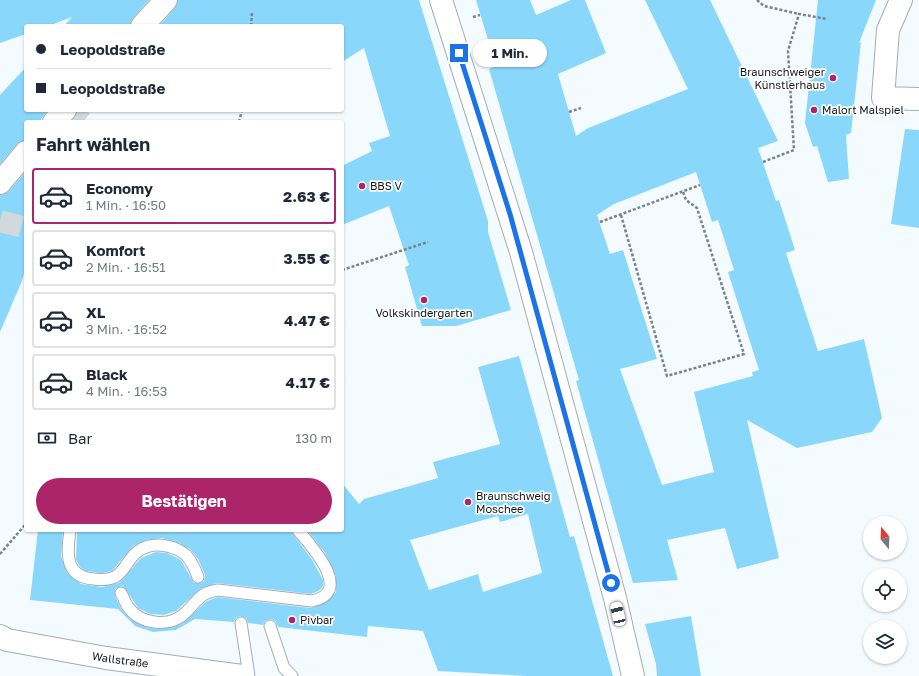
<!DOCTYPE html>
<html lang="de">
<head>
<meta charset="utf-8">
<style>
  :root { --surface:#fff; --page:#f6f6f7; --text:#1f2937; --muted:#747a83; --line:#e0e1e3; --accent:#ac2469 }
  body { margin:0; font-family:"Golos Text",sans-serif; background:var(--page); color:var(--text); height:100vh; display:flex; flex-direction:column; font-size:15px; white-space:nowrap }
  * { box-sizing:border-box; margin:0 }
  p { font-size:13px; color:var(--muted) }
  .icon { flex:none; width:22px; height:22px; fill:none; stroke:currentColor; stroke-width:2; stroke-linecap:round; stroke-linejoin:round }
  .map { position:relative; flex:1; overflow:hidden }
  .drawer { position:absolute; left:24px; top:120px; width:320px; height:412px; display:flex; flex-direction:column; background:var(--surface); border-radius:4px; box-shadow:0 1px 3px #0004 }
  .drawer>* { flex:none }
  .top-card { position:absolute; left:24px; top:24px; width:320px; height:88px; border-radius:4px; box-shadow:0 1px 3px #0004; display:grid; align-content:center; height:88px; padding:0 12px; background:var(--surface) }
  .needle { width:26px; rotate:341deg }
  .tools { position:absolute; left:863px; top:516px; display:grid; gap:8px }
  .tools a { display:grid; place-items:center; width:44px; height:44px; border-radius:50%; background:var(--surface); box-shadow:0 1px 3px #0004; font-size:20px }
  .end { position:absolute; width:18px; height:18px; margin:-9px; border:5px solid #1a73e8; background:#fff; box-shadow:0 0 0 2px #fff }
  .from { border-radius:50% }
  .bubble { position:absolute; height:28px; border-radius:14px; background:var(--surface); box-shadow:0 1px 3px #0004; font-size:13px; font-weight:700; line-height:28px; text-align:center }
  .car { position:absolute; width:12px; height:24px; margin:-12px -6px; border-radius:5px; box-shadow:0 0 3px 1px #0007; background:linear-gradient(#fff 24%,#345 0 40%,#fff 0 76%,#345 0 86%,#fff 0) }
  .top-card b { display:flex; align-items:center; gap:14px; height:38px; font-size:15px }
  .top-card b+b { border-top:1px solid var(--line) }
  .top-card i { width:10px; height:10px; background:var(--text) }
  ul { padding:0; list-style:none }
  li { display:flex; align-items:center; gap:12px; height:56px; margin:0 8px 6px; padding:0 4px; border:2px solid var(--line); border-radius:4px }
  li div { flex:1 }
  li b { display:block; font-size:15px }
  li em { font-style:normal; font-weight:700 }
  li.current { border-color:var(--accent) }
  li>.icon { width:36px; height:36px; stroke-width:1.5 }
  h2 { padding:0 12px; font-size:18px; line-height:48px }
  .pay { display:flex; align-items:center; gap:10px; height:44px; padding:0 12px; font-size:15px }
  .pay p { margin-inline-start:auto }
  .cta { display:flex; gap:8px; margin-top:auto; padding:8px 12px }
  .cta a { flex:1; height:46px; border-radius:24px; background:var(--accent); color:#fff; font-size:16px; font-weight:700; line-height:46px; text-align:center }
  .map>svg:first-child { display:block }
  .building { fill:#8ad7fc; fill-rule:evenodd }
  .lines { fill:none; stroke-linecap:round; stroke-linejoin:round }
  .street-tunnel { stroke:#d2d9dc; stroke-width:22; stroke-dasharray:22 11; stroke-linecap:butt }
  .lane-casing { stroke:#a5adb2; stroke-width:13 }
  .street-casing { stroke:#a5adb2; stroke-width:24 }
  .path { stroke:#7d8284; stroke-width:2.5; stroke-dasharray:3 2; stroke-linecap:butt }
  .lane { stroke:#fff; stroke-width:11 }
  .street { stroke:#fff; stroke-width:22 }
  .route { stroke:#1a73e8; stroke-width:5 }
  .poi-dot { fill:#ac2469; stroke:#fff; stroke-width:1.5 }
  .labels { text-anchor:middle; stroke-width:3.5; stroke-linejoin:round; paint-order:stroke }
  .poi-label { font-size:11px; fill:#141719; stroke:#fff; text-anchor:start }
  .street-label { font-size:11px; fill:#141719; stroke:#fff }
</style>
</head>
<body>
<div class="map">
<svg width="919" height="676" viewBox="0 0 919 676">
  <rect width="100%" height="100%" fill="#f4fbff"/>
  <g class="building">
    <path d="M 0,0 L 149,0 L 133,18 L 130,26 L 64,26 L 72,17 L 48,26 L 26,26 L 26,34 L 0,43 Z"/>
    <path d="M 178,0 L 419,0 L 488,221 L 488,232 L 511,310 L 456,326 L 422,326 L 405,267 L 409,265 L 389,206 L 342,225 L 342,166 L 372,151 L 369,143 L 390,136 L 364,48 L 342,62 L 342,26 L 159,26 L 175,8 Z"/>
    <path d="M 476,0 L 530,0 L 536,15 L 571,0 L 585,0 L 606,53 L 558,74 L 576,136 L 588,128 L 688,89 L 645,0 L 710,0 L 778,141 L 758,148 L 776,201 L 779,200 L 795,250 L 786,253 L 818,351 L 864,339 L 882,418 L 872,432 L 797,448 L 747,420 L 779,558 L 737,569 L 725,528 L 667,540 L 678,580 L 633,583 L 576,381 L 579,380 L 489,69 L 496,66 ZM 696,172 L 712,222 L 718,220 L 734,270 L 728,272 L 759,370 L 752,372 L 753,376 L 694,392 L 714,472 L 662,485 L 620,369 L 657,359 L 623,250 L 610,254 L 597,215 L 614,204 Z"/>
    <path d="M 818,0 L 876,0 L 859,43 L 861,42 L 851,133 L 846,135 L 849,179 L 828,182 L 817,146 L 813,147 L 805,123 Z"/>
    <path d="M 26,67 L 26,110 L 48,110 L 39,122 L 26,122 L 26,140 L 17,144 L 0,164 L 0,95 Z"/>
    <path d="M 905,129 L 919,130 L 919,228 L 891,224 Z"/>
    <path d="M 26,171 L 26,266 L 22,281 L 0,332 L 0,195 L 9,191 Z"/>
    <path d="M 519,356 L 570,537 L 574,536 L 613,676 L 527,676 L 438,671 L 423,631 L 368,626 L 367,637 L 278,627 L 275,621 L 271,619 L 265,621 L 263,625 L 248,623 L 246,618 L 240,616 L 236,618 L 234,622 L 195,619 L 176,630 L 153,632 L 135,626 L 118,609 L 30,600 L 38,530 L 63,530 L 61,556 L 67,573 L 81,584 L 102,587 L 119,583 L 141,558 L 156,552 L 167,553 L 181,560 L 194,583 L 201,583 L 204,581 L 205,575 L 198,559 L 190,549 L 177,542 L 162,538 L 146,540 L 133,546 L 112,571 L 102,573 L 86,571 L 81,568 L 76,560 L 77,530 L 291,530 L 293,534 L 313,561 L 323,580 L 323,586 L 320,590 L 311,594 L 217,583 L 200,589 L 176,611 L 164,615 L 150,614 L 138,608 L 124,587 L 121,586 L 115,589 L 115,596 L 121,609 L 130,619 L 146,627 L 156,629 L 174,627 L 183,623 L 207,601 L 218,597 L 311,608 L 327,602 L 336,592 L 336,576 L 325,553 L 307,530 L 342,530 L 342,483 L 359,504 L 364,499 L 438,478 L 433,462 L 500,444 L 478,367 ZM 528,514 L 542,573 L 483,592 L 478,574 L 429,590 L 410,540 L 498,516 L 500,522 Z"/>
    <path d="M 691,616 L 701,676 L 657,676 L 656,664 L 645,624 Z"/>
  </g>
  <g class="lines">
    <g class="street-tunnel">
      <path d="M 68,110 L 83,122"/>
      <path d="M 0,221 L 26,228"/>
    </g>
    <g class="lane-casing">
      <g id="lane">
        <path d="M 70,530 C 67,553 64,577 94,579 C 101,580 108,580 115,577 C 125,571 128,559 137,552 C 151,541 173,544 186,555 C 192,561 195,569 198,577"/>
        <path d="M 121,593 C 124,598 125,603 128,607 C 141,625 171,628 186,612 C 199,600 199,593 218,590 L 312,601 C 355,592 310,545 298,530"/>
        <path d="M 241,623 L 249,676"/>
        <path d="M 270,626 L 284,668 L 292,676"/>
      </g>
    </g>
    <g class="street-casing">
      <g id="street">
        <path d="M 441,0 L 521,252 L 615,598 L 633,676"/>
        <path d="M 901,0 L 888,30 L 883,98 L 919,99"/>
        <path d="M 142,26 L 166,0"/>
        <path d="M 54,122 L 65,110"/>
        <path d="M 0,183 L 26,152"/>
        <path id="s1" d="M 0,636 L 7,640 L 106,658 L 242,676"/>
      </g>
    </g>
    <g class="path">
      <path d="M 757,0 L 764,6 L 799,14"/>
      <path d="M 473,17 L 480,15"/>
      <path d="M 251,26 L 252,13"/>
      <path d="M 569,112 L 581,108"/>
      <path d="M 239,122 L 242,110"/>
      <path d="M 763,162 L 794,150 L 788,51 L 799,14 L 827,19"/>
      <path d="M 621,215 L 667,376 L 744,354 L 697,208 L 686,200 L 683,192"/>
      <path d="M 600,222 L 700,185"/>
      <path d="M 342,270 L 428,242"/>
      <path d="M 0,554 L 25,525 L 26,513"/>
    </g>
    <use href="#lane" class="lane"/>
    <use href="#street" class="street"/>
  </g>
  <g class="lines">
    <path class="route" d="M 459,53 L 510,214 L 611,583"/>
  </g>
  <g class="poi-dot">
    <circle cx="833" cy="78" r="4"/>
    <circle cx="814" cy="110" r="4"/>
    <circle cx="362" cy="186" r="4"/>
    <circle cx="424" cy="300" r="4"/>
    <circle cx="468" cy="502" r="4"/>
    <circle cx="292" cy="620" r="4"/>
  </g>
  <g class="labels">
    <g class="poi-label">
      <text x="825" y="76" text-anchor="end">Braunschweiger<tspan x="825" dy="13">Künstlerhaus</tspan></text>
      <text x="822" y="114">Malort Malspiel</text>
      <text x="370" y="190">BBS V</text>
      <text x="424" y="317" text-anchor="middle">Volkskindergarten</text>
      <text x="476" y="500">Braunschweig<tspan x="476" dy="13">Moschee</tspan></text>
      <text x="300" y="624">Pivbar</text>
    </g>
    <g class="street-label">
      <text dy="4" stroke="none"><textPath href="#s1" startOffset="123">Wallstraße</textPath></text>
    </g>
  </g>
</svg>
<div class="tools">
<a><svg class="needle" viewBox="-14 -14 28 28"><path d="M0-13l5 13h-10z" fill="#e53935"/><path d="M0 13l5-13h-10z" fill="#747a83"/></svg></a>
<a><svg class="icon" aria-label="locate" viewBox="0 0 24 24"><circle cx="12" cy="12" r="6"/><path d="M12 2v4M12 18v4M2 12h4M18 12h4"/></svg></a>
<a><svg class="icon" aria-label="layers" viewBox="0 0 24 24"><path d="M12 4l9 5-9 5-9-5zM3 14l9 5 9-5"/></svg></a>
</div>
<i class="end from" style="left:611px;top:583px"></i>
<i class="end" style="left:459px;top:53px"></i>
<div class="bubble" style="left:473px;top:39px;width:74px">1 Min.</div>
<i class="car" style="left:618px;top:614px;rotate:347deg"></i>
<div class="top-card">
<b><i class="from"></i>Leopoldstraße</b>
<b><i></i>Leopoldstraße</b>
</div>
<section class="drawer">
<h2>Fahrt wählen</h2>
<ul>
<li class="current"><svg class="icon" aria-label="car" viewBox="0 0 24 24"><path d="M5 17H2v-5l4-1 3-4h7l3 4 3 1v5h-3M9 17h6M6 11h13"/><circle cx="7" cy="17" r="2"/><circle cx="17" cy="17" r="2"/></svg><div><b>Economy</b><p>1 Min. · 16:50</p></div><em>2.63 €</em></li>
<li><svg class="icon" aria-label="car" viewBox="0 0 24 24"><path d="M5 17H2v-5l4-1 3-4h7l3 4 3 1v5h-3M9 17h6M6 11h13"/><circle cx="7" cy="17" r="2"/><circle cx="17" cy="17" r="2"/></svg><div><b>Komfort</b><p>2 Min. · 16:51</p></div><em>3.55 €</em></li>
<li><svg class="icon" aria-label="car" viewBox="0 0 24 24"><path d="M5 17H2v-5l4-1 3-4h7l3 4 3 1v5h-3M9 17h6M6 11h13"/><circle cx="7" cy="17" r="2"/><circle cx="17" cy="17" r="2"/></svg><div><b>XL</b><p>3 Min. · 16:52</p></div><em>4.47 €</em></li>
<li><svg class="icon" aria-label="car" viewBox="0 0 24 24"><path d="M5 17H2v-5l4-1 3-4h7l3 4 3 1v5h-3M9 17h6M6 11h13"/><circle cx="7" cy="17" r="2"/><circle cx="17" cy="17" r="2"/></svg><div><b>Black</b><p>4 Min. · 16:53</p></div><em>4.17 €</em></li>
</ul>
<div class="pay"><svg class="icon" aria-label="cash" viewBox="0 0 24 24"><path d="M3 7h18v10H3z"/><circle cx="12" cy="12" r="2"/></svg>Bar<p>130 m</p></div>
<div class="cta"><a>Bestätigen</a></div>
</section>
</div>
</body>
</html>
